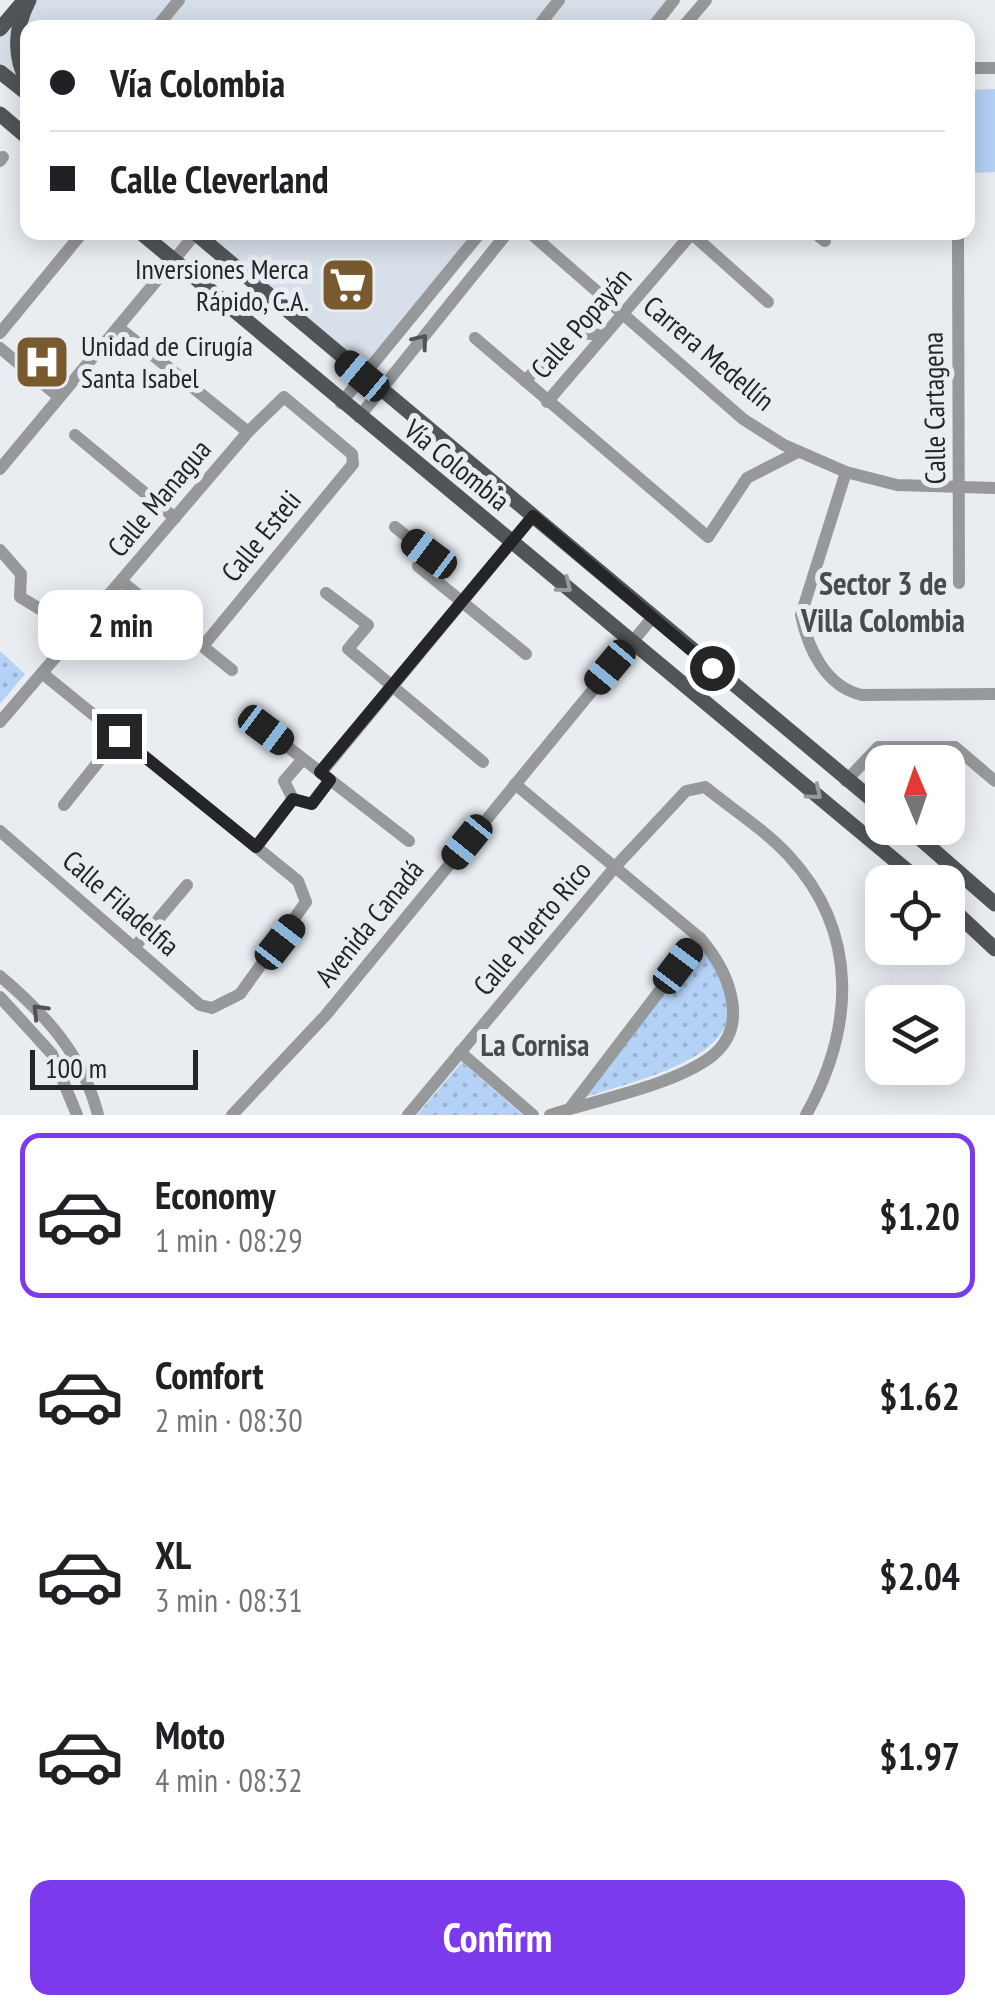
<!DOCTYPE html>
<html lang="en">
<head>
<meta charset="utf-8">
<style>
  :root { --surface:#fff; --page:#f6f6f6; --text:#202124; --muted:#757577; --line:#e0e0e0; --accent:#7c3aed }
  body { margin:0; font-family:"PT Sans Narrow",sans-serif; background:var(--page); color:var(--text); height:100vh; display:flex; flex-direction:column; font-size:38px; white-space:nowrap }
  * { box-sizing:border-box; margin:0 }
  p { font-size:32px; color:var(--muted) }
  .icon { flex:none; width:55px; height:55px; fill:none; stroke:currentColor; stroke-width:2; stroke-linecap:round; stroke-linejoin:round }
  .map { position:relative; height:1115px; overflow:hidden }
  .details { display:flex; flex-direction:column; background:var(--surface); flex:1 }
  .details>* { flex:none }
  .hud { position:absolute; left:20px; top:20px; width:955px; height:220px; border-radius:20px; box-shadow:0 5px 25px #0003; display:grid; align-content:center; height:220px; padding:0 30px; background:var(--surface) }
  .needle { width:65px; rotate:358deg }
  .controls { position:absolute; left:865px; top:745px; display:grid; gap:20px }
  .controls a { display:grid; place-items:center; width:100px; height:100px; border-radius:20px; background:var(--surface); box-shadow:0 5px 25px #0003; font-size:50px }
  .scale { position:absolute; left:30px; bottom:25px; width:168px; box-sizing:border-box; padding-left:10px; border:5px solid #242527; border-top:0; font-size:28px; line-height:35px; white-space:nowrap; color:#242527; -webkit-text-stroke:8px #e9ecf1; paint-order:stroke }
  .end { position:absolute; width:45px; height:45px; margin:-22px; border:12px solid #242527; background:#fff; box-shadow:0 0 0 5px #fff }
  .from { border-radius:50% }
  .bubble { position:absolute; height:70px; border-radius:20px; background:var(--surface); box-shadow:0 5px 25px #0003; font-size:32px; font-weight:700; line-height:70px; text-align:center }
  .car { position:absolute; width:30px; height:60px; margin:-30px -15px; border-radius:12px; box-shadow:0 0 8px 2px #0007; background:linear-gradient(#222 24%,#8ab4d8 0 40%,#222 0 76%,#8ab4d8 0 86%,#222 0) }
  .hud b { display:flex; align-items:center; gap:35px; height:95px; font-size:38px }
  .hud b+b { border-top:2px solid var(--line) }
  .hud i { width:25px; height:25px; background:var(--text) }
  ul { padding:18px 0 0; list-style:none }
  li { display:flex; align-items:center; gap:30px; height:165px; margin:0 20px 15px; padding:0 10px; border:5px solid transparent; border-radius:20px }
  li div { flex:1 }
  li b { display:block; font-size:38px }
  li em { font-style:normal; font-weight:700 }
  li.on { border-color:var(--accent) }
  li>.icon { width:90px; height:90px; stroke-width:1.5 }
  .primary-button { display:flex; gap:20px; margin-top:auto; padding:20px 30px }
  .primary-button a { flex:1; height:115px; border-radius:20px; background:var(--accent); color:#fff; font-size:40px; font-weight:700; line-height:115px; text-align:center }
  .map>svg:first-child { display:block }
  .built { fill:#d7e0ea }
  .grass { fill:#b4d1f6 }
  .park { fill:url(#park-dots) }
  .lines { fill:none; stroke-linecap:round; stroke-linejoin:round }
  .minor { stroke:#97989a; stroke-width:12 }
  .major { stroke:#525558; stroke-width:15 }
  .oneway { stroke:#525355 }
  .oneway2 { stroke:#96999d }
  .route { stroke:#242527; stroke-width:12 }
  .labels { text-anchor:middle; stroke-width:10; stroke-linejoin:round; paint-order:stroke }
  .poi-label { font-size:28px; fill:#242527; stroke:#e9ecf1; text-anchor:end }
  .street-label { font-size:28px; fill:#242527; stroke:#e9ecf1 }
  .neighbourhood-label { font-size:30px; font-weight:bold; fill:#484a4e; stroke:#e9ecf1 }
  .quarter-label { font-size:32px; font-weight:bold; fill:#484a4e; stroke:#e9ecf1 }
</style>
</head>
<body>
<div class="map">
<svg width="995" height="1115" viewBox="0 0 995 1115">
  <defs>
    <pattern id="park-dots" width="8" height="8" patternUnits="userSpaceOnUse" patternTransform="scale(2.5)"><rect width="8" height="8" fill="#b4d1f6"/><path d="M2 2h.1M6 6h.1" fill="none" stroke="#9bb3d3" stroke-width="1.8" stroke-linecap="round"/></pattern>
  </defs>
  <rect width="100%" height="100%" fill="#e9ecf1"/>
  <g class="built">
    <path d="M 24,0 L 674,0 L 652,28 L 28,28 L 27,94 L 0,72 L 0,29 Z"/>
    <path d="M 194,233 L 481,233 L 362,376 Z"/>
  </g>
  <path class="grass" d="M 995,89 L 995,172 L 968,173 L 968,90 Z"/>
  <g class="park">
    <path d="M 0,651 L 25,674 L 0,704 Z"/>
    <path d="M 699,944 C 789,1049 658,1073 583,1098 Z"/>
    <path d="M 462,1062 L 523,1115 L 417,1115 Z"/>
  </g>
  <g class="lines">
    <g class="minor">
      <path d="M 156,28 L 179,0"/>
      <path d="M 537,28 L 559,0"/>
      <path d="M 652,28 L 674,0"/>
      <path d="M 682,28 L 706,0"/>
      <path d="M 968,68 L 995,68"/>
      <path d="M 0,161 L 3,157"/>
      <path d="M 345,232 L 363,232"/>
      <path d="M 529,232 L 743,419 L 784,445 L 846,472 L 897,485 L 995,488"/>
      <path d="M 814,232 L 825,241"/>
      <path d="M 958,232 L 959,583"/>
      <path d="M 692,234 L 768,302"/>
      <path d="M 118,327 L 248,432"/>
      <path d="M 0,333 L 83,232"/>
      <path d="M 475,338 L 708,537 L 747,478 L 798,452"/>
      <path d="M 0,348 L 59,397"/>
      <path d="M 525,381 C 550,356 566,325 603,336"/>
      <path d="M 547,402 L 693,232"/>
      <path d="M 341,403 L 481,232"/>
      <path d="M 359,417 L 508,232"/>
      <path d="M 75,435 L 175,518"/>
      <path d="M 0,469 L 197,232"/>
      <path d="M 846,472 L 801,615 C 808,649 826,687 862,695 L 995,694"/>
      <path d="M 395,527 L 429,554 L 418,566 L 526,654"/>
      <path d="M 0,550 L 21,574 L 20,597 L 78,632"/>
      <path d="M 121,581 L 232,670"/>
      <path d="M 326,593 L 368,625 L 348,649 L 483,762"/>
      <path d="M 0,722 L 248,432 L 284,397 L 352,454 L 353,464 L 203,646"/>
      <path d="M 266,730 L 409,841"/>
      <path d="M 303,759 L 284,781 L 293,799 L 311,804 L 330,780"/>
      <path d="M 321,773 L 533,516"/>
      <path d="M 846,781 L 878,747 L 955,747 L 995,781"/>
      <path d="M 515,784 L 700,938 C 726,968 753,1023 712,1056 C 675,1085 596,1100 550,1115"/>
      <path d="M 64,805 L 119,736"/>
      <path d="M 0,831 L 200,1005 L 212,1008 L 240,994 L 306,902 L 298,881 L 42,673"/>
      <path d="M 256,847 L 293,799"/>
      <path d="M 134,948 L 187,885"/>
      <path d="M 0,976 C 46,1015 83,1055 98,1115"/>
      <path d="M 0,997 L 52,1054 L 77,1115"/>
      <path d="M 460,1052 L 533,1115"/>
      <path d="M 571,1107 L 700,938"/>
      <path d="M 232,1115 L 325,1016 L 652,618"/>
      <path d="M 408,1115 L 615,867 L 686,791 L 705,787 C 732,809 765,830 789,856 C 860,933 854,1029 806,1115"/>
    </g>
    <g class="major">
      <path d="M 0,29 L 23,2"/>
      <path d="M 0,72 L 28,94"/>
      <path d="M 28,83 C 13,56 15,27 29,0"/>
      <path d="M 0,114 L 28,138"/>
      <path d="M 140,232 L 921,882"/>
      <path d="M 194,232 L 882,808"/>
      <path d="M 908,828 L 995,904"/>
      <path d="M 948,905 L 995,949"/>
    </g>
  </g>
  <defs><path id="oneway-chevron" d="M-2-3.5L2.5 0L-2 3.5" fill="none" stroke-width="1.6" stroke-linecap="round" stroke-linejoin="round" transform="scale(2.5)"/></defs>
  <g class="oneway">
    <use href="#oneway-chevron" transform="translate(421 341) rotate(-51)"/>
    <use href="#oneway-chevron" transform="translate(39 1011) rotate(-134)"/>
  </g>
  <g class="oneway2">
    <use href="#oneway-chevron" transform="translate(565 586) rotate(39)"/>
    <use href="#oneway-chevron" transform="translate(815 793) rotate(40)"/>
  </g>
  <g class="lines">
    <path class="route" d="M 119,736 L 256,847 L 293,799 L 312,804 L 330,780 L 320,772 L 533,516 L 712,668"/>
  </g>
  <defs>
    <g id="supermarket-square" transform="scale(2.875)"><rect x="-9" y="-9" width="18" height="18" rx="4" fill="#785a2e" stroke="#e9ecf1"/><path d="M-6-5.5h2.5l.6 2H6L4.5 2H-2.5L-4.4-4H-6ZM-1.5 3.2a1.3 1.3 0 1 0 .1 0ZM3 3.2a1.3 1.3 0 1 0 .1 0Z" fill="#fff"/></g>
    <g id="hospital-square" transform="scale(2.875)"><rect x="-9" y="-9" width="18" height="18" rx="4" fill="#785a2e" stroke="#e9ecf1"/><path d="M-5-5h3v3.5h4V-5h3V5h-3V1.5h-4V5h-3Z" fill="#fff"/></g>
  </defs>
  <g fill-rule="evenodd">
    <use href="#supermarket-square" x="348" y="285"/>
    <use href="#hospital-square" x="42" y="362"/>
  </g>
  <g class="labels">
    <g class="poi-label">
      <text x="309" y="279">Inversiones Merca<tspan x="309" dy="32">Rápido, C.A.</tspan></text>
      <text x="81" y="356" text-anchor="start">Unidad de Cirugía<tspan x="81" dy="32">Santa Isabel</tspan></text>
    </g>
    <g class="street-label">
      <text transform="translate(581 323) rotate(-49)" y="10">Calle Popayán</text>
      <text transform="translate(709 353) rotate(40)" y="10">Carrera Medellín</text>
      <text transform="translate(934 408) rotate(-91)" y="10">Calle Cartagena</text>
      <text transform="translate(457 465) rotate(39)" y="10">Vía Colombia</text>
      <text transform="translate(159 498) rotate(-50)" y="10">Calle Managua</text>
      <text transform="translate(261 536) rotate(-51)" y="10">Calle Esteli</text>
      <text transform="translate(121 903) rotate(41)" y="10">Calle Filadelfia</text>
      <text transform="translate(369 923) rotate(-51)" y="10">Avenida Canadá</text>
      <text transform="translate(532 928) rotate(-50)" y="10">Calle Puerto Rico</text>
    </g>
    <g class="neighbourhood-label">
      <text x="535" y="1056">La Cornisa</text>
    </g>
    <g class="quarter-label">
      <text x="883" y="595">Sector 3 de<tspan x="883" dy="37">Villa Colombia</tspan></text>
    </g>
  </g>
</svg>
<div class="controls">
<a><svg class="needle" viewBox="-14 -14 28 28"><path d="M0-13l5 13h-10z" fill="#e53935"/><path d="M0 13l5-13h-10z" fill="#757577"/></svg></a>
<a><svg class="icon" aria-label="locate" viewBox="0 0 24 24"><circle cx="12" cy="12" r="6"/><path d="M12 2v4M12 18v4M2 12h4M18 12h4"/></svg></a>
<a><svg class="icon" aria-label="layers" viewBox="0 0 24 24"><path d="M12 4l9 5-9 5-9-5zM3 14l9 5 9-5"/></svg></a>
</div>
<div class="scale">100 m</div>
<i class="end from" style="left:712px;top:668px"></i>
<i class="end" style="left:119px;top:736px"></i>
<div class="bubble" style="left:38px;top:590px;width:165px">2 min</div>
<i class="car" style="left:362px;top:376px;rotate:310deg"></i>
<i class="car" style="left:429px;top:554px;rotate:307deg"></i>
<i class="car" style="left:610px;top:667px;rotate:220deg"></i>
<i class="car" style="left:266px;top:730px;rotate:127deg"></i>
<i class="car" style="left:467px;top:842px;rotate:219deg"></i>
<i class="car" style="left:280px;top:942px;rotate:38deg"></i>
<i class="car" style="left:678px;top:966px;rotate:37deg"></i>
<div class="hud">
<b><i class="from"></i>Vía Colombia</b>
<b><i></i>Calle Cleverland</b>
</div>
</div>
<section class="details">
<ul>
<li class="on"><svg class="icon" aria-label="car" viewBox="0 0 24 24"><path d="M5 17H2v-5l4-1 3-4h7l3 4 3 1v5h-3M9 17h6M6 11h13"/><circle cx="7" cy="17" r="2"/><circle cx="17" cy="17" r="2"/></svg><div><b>Economy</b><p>1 min · 08:29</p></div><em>$1.20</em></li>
<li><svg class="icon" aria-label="car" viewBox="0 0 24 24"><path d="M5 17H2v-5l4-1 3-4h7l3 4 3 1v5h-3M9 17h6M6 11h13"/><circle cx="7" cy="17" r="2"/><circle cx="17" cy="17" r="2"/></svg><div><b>Comfort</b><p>2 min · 08:30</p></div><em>$1.62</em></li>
<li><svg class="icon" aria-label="car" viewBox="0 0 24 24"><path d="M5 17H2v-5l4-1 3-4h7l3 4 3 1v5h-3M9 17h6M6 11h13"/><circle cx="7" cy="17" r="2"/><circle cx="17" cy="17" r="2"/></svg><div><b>XL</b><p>3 min · 08:31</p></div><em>$2.04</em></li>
<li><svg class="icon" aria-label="car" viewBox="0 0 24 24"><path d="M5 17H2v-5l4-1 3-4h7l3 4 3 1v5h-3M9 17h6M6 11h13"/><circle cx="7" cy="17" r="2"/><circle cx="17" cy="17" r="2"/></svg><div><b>Moto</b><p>4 min · 08:32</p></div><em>$1.97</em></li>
</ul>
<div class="primary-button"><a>Confirm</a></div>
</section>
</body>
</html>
